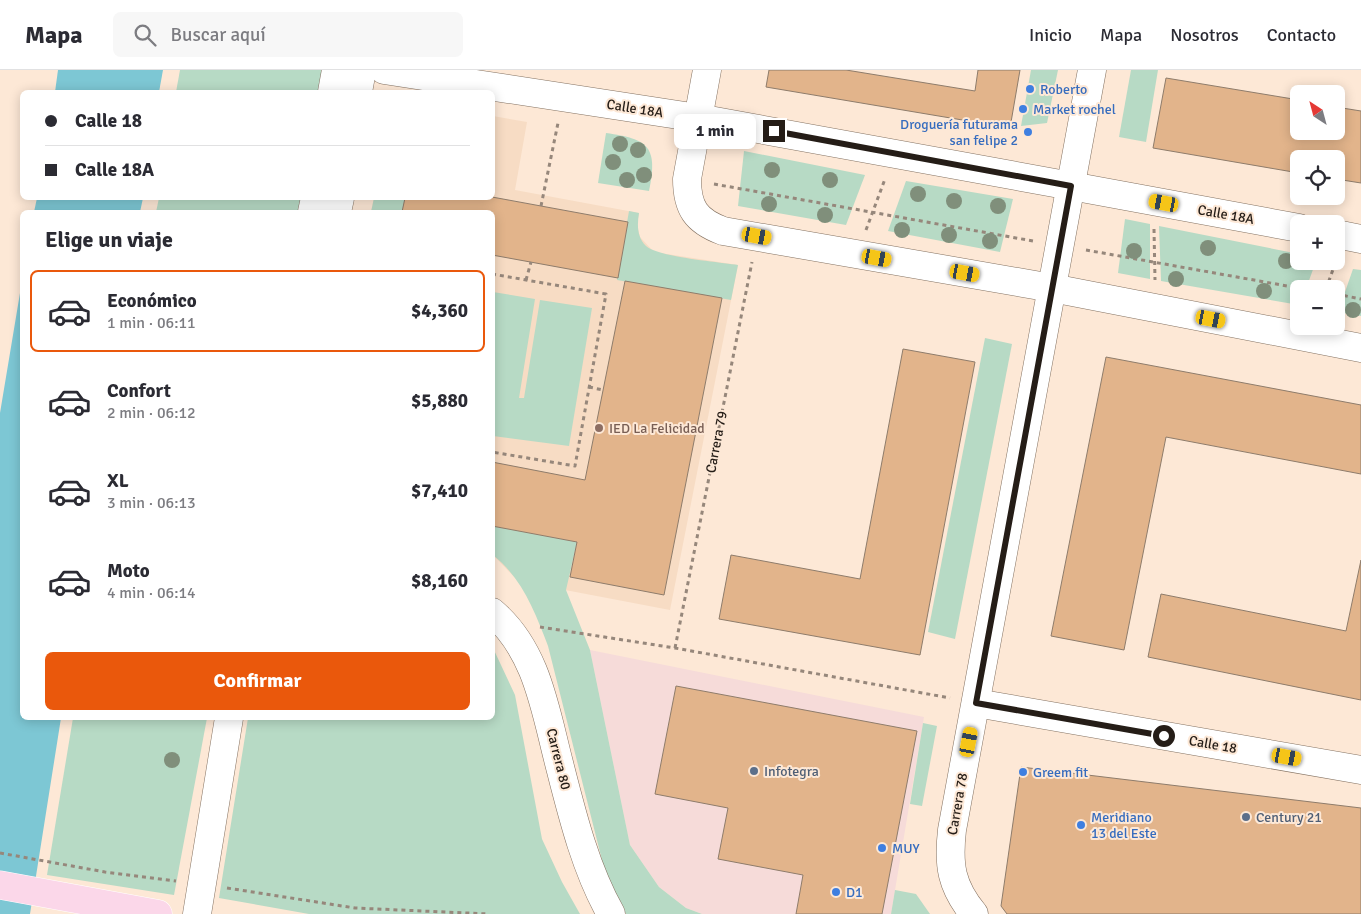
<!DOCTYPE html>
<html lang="es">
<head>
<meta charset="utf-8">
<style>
  :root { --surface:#fff; --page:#f7f7f7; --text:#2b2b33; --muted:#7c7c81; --line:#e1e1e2; --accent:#ea580c }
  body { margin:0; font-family:Signika,sans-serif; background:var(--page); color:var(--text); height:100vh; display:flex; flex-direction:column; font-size:19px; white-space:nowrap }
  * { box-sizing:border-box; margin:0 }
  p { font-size:16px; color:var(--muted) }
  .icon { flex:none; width:28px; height:28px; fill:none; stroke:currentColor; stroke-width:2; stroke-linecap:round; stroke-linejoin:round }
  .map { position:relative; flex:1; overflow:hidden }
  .side { position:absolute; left:20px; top:140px; width:475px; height:510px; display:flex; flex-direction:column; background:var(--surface); border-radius:8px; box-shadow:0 2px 12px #0003 }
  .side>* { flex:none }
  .guide { position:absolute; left:20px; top:20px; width:475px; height:110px; border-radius:8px; box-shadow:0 2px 12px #0003; display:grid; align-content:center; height:110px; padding:0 25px; background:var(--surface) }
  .needle { width:32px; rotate:324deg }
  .controls { position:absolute; left:1290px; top:15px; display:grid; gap:10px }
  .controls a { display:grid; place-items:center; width:55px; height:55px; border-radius:8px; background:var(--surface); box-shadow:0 2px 12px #0003; font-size:25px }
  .end { position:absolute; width:22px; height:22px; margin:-11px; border:6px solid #251d17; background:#fff; box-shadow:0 0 0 2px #fff }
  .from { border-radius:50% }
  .bubble { position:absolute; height:35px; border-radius:8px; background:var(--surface); box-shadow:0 2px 12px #0003; font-size:16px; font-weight:800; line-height:35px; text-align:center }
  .car { position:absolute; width:15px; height:30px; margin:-15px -8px; border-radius:6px; box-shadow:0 0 4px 1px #0007; background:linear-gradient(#f5c518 24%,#345 0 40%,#f5c518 0 76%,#345 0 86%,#f5c518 0) }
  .guide b { display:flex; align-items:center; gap:18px; height:48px; font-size:19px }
  .guide b+b { border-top:1px solid var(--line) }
  .guide i { width:12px; height:12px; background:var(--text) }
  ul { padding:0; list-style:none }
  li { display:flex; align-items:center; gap:15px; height:82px; margin:0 10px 8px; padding:0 15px; border:2px solid transparent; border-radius:8px }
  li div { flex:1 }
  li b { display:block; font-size:19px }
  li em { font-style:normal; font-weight:800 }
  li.current { border-color:var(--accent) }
  li>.icon { width:45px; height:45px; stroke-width:1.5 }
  h2 { padding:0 25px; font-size:22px; line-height:60px }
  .button { display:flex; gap:10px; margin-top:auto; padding:10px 25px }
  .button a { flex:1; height:58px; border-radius:8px; background:var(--accent); color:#fff; font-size:20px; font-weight:800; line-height:58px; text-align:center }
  header { display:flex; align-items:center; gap:30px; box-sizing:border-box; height:70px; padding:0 25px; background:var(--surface); border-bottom:1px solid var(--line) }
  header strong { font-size:24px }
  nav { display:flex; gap:28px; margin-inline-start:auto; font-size:18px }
  .search { width:350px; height:45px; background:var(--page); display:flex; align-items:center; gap:12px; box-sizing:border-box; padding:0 18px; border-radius:8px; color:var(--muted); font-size:19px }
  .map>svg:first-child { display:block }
  .commercial { fill:#f6dbd9 }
  .built { fill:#f7dcc4 }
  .green { fill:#b7dac5 }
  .water { fill:#7dc7d4 }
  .building { fill:#e2b48b; stroke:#8e7c6b }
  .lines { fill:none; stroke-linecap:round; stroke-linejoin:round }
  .street-casing { stroke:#847262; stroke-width:29 }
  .secondary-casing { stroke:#847262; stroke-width:29 }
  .primary-casing { stroke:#fff; stroke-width:29 }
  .path { stroke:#96877b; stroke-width:3; stroke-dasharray:4 4; stroke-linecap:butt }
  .street { stroke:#fff; stroke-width:28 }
  .secondary { stroke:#fff; stroke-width:28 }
  .primary { stroke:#fbd7e9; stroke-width:28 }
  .tree { fill:#808f7b }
  .route { stroke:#251d17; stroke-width:6 }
  .shop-dot { fill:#3f7fe0; stroke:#fde8d6; stroke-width:2 }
  .education-dot { fill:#8d6e63; stroke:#fde8d6; stroke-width:2 }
  .service-dot { fill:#5c6f8a; stroke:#fde8d6; stroke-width:2 }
  .labels { text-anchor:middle; stroke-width:4; stroke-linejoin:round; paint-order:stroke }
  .shop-label { font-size:14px; fill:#366cbe; stroke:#fde8d6; text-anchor:start }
  .street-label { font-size:14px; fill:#251d17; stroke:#fde8d6 }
  .education-label { font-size:14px; fill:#785e54; stroke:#fde8d6; text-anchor:start }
  .service-label { font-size:14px; fill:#4e5e75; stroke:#fde8d6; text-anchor:start }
</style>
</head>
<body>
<header>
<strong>Mapa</strong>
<div class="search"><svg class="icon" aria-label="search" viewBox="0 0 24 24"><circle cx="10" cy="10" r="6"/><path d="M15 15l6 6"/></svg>Buscar aquí</div>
<nav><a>Inicio</a><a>Mapa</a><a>Nosotros</a><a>Contacto</a></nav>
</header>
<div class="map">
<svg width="1361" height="844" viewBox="0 0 1361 844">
  <rect width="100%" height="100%" fill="#fde8d6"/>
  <path class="commercial" d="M 590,580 L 924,647 L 891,844 L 702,844 L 686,838 L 659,817 L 630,775 Z"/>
  <path class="built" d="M 493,46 L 527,52 L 515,120 L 639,143 L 637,155 L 640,167 L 654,182 L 738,195 L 670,540 L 518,511 L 493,485 L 492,142 L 371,142 L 374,128 L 492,128 Z"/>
  <g class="green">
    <path d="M 180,0 L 325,0 L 321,22 L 176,22 Z"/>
    <path d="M 1031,0 L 1058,0 L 1047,53 L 1021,56 Z"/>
    <path d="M 1131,0 L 1158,0 L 1146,72 L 1119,67 Z"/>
    <path d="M 606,63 C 649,69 658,77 649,121 L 598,113 Z"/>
    <path d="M 744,81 L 865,105 L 846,155 L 738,136 Z"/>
    <path d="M 906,111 L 1013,129 L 1000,182 L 888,161 Z"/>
    <path d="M 159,128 L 302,128 L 299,142 L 156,142 Z"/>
    <path d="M 374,128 L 405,128 L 402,142 L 371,142 Z"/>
    <path d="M 629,141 L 639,143 C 637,155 637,167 646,176 C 658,187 719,192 738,195 L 731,230 L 617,210 Z"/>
    <path d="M 1125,149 L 1150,154 L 1150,209 L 1118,203 Z"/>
    <path d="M 1159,156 L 1299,184 L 1299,191 L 1316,191 L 1306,219 L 1299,219 L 1299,235 L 1161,211 Z"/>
    <path d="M 1353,199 L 1361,200 L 1361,246 L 1338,242 Z"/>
    <path d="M 493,222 L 535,229 L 519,328 L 524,328 L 540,230 L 592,238 L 569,376 L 493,366 Z"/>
    <path d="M 985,268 L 1012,274 L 955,569 L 928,562 Z"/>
    <path d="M 492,456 L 577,472 L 566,520 L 590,580 L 630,775 L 659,817 L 686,838 L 702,844 L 626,844 L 606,806 L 548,576 C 535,542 522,508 493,485 Z"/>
    <path d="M 493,578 L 515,625 L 542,769 L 562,812 L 580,844 L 309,844 L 219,828 L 248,648 L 492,648 Z"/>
    <path d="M 73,648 L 207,648 L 174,825 L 47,805 Z"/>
    <path d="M 923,653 L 937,656 L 922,736 L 910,734 Z"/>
    <path d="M 895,820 L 916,824 L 930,844 L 891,844 Z"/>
  </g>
  <g class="water">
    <path d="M 58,0 L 163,0 L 159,22 L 55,22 Z"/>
    <path d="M 37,128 L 143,128 L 140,142 L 34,142 Z"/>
    <path d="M 22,211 L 22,648 L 61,648 L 30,844 L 0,844 L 0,343 Z"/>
  </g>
  <g class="building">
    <path d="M 769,0 L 846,0 L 975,21 L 978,0 L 1020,0 L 1010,58 L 766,17 Z"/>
    <path d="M 1166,8 L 1299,30 L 1299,61 L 1336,61 L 1336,37 L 1361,41 L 1361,113 L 1336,109 L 1336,89 L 1299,89 L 1299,103 L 1153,78 Z"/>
    <path d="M 492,127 L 628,152 L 618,208 L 492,185 L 492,142 L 402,142 L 405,128 Z"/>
    <path d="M 625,211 L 722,228 L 664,525 L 570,507 L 577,472 L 492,456 L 492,392 L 585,410 Z"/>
    <path d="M 903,279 L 975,292 L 920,585 L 719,549 L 731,485 L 860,509 Z"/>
    <path d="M 1106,287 L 1361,335 L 1361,404 L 1166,367 L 1124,580 L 1051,566 Z"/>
    <path d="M 1361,490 L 1361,630 L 1148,587 L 1161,524 L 1346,561 Z"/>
    <path d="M 676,616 L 917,661 L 882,844 L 796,844 L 803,805 L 718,789 L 728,738 L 655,724 Z"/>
    <path d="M 1021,697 L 1361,738 L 1361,844 L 1007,844 L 1001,836 Z"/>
  </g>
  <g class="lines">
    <g class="street-casing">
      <g id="street">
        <path d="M 384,0 L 698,48 L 1071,116"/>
        <path d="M 707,0 L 687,109 C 687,138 696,151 723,161 L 1052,218"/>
        <path d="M 332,22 L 336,0"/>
        <path d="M 358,22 L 362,0"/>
        <path d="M 312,142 L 315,128"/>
        <path d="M 337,142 L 340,128"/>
        <path d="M 492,542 C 537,580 545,639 559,693 C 572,744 585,798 611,844"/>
        <path d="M 976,633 L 1361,700"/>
        <path d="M 197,844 L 229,648"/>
      </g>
    </g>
    <g class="secondary-casing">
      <g id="secondary">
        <path d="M 1071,116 L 1299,158"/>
        <path d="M 1336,164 L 1361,169"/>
        <path d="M 1052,218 L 1361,278"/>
        <path d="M 974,844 C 951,816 948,795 952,760 L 1092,0"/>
      </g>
    </g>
    <g class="primary-casing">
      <path id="primary" d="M 0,815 L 158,844"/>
    </g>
    <g class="path">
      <path d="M 714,114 L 1033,171"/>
      <path d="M 541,136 L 558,53"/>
      <path d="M 1154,159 L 1155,210"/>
      <path d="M 866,160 L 885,109"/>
      <path d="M 1086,180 L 1304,219"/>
      <path d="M 492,204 L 606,224 L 575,396 L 492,382"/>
      <path d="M 526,210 L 531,192"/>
      <path d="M 1326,219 L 1336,191"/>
      <path d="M 1336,224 L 1361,229"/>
      <path d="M 589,317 L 603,320"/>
      <path d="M 540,557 L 675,578 L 950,628"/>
      <path d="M 675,578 L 752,192"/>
      <path d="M 0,783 L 105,802 L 176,811"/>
      <path d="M 227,818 L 355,838 L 489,844"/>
    </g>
    <use href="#street" class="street"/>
    <use href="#secondary" class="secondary"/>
    <use href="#primary" class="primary"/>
  </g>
  <g class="tree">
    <circle cx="620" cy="74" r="8"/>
    <circle cx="638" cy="80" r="8"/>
    <circle cx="613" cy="92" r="8"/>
    <circle cx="772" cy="100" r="8"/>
    <circle cx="644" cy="105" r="8"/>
    <circle cx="627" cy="110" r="8"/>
    <circle cx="830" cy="110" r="8"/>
    <circle cx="918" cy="124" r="8"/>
    <circle cx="954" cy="131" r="8"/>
    <circle cx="769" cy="134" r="8"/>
    <circle cx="998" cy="136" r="8"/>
    <circle cx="825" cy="145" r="8"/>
    <circle cx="902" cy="160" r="8"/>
    <circle cx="949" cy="165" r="8"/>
    <circle cx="990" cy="171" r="8"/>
    <circle cx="1208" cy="178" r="8"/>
    <circle cx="1134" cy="181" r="8"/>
    <circle cx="1286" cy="191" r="8"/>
    <circle cx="1176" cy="209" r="8"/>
    <circle cx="1264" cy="221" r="8"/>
    <circle cx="1353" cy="240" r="8"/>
    <circle cx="172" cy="690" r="8"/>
  </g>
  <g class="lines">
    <path class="route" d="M 774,61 L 1071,116 L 976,633 L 1164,666"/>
  </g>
  <g class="shop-dot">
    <circle cx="1030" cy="19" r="5"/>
    <circle cx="1023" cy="39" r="5"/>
    <circle cx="1028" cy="62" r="5"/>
    <circle cx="1023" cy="702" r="5"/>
    <circle cx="1081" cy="755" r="5"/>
    <circle cx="882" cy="778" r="5"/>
    <circle cx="836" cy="822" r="5"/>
  </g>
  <circle class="education-dot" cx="599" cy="358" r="5"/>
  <g class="service-dot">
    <circle cx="754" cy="701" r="5"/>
    <circle cx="1246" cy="747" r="5"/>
  </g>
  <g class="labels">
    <g class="shop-label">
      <text x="1040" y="24">Roberto</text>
      <text x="1033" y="44">Market rochel</text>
      <text x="1018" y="59" text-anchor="end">Droguería futurama<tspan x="1018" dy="16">san felipe 2</tspan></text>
      <text x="1033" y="707">Greem fit</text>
      <text x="1091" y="752">Meridiano<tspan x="1091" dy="16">13 del Este</tspan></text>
      <text x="892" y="783">MUY</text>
      <text x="846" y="827">D1</text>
    </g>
    <g class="street-label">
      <text transform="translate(635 38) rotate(9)" y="5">Calle 18A</text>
      <text transform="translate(1226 144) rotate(10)" y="5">Calle 18A</text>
      <text transform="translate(716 372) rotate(-79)" y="5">Carrera 79</text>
      <text transform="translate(1213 674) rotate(10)" y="5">Calle 18</text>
      <text transform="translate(559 689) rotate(76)" y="5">Carrera 80</text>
      <text transform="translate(957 734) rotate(-80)" y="5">Carrera 78</text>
    </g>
    <g class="education-label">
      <text x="609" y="363">IED La Felicidad</text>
    </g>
    <g class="service-label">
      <text x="764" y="706">Infotegra</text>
      <text x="1256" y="752">Century 21</text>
    </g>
  </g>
</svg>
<div class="controls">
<a><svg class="needle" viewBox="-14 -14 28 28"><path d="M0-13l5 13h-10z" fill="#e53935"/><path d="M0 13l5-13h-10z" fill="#7c7c81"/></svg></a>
<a><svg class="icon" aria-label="locate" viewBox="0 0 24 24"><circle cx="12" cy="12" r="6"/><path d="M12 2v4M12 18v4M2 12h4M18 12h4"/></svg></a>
<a>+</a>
<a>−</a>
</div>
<i class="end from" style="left:1164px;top:666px"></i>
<i class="end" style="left:774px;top:61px"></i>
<div class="bubble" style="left:674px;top:44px;width:82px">1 min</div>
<i class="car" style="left:1164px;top:133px;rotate:280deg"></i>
<i class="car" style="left:757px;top:166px;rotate:100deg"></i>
<i class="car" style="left:877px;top:188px;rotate:100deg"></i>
<i class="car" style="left:965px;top:203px;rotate:100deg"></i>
<i class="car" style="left:1211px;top:249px;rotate:101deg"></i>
<i class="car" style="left:969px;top:672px;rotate:11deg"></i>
<i class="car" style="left:1287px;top:687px;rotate:100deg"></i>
<div class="guide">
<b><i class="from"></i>Calle 18</b>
<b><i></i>Calle 18A</b>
</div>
<section class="side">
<h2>Elige un viaje</h2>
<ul>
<li class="current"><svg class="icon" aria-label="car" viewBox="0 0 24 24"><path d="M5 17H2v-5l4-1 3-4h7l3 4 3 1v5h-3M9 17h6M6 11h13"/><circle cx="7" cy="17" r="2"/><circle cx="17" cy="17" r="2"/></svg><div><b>Económico</b><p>1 min · 06:11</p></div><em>$4,360</em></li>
<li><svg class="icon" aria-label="car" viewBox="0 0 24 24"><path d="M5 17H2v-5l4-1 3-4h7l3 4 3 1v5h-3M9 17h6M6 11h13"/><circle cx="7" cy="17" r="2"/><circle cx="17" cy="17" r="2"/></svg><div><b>Confort</b><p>2 min · 06:12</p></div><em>$5,880</em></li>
<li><svg class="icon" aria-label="car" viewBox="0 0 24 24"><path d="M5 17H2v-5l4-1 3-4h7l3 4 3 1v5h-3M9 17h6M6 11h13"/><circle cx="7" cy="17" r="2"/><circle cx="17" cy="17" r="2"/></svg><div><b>XL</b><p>3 min · 06:13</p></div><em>$7,410</em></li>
<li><svg class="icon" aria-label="car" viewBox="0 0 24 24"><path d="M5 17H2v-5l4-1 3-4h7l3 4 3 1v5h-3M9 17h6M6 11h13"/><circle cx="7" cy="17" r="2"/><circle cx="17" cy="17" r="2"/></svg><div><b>Moto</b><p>4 min · 06:14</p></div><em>$8,160</em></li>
</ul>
<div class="button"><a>Confirmar</a></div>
</section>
</div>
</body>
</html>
